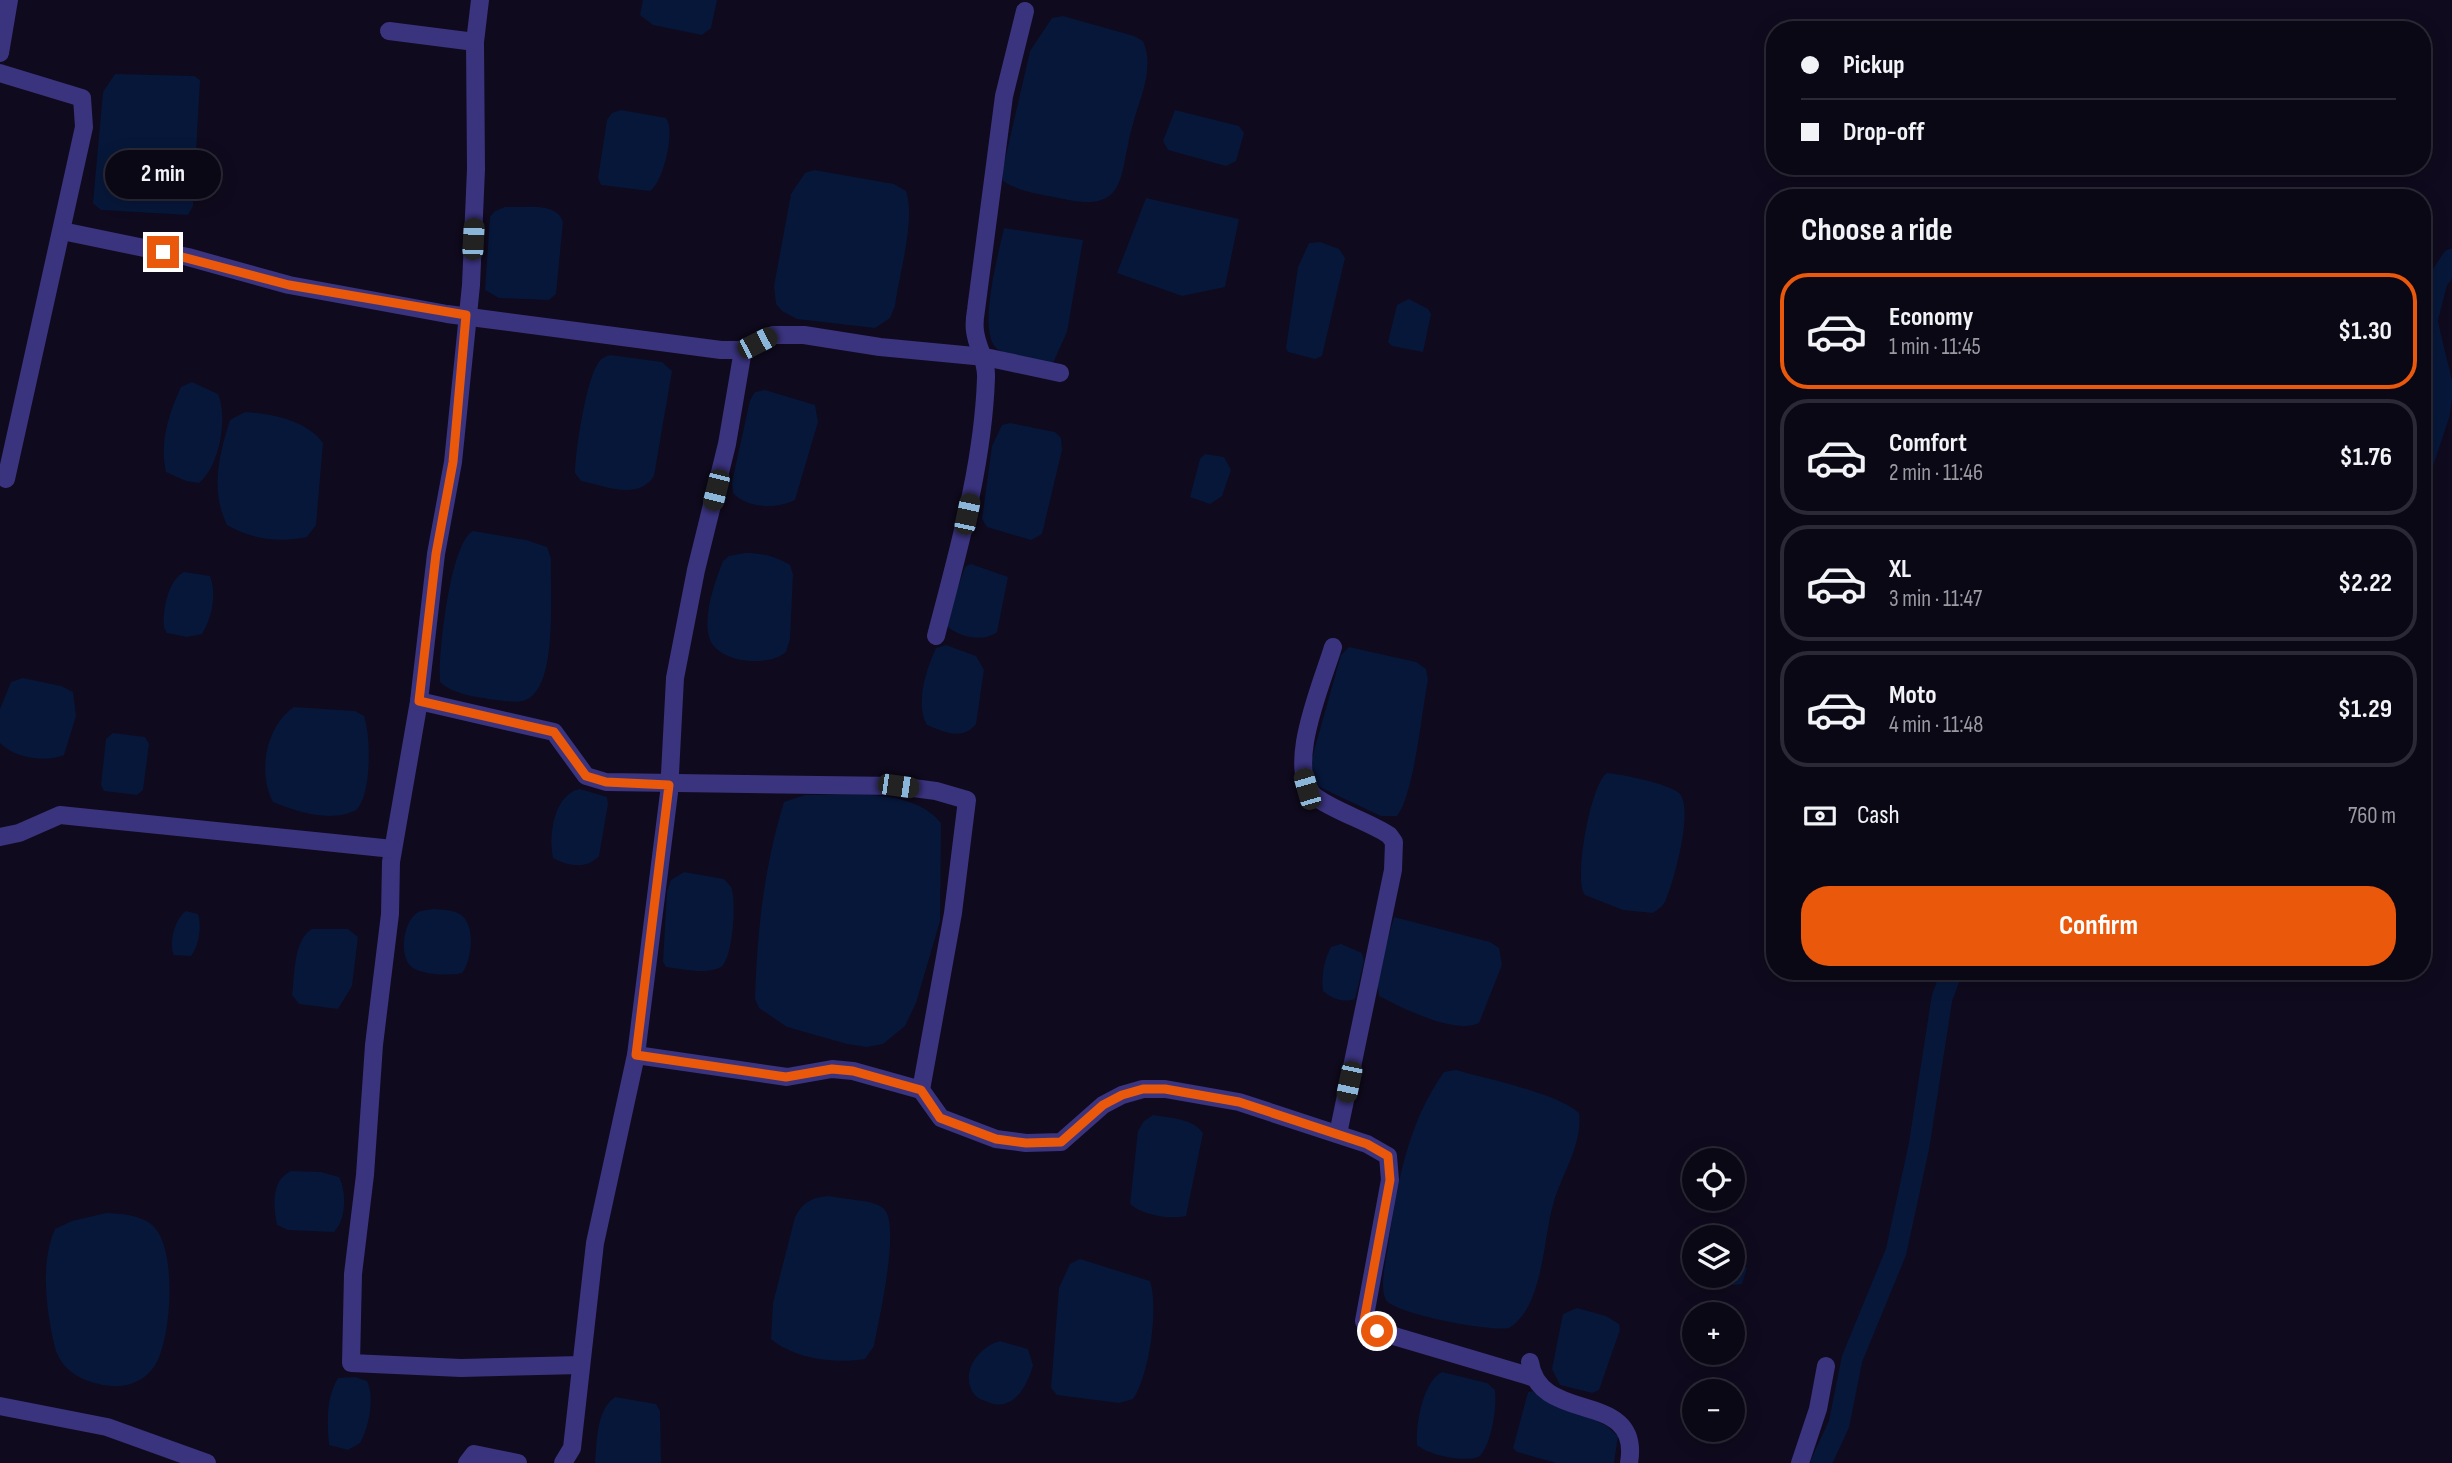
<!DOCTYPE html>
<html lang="en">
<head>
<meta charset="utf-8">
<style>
  :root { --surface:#0b0816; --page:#191623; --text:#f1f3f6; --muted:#9a9aa1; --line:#2b2935; --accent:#ea580c }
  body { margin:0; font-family:"Sofia Sans Condensed",sans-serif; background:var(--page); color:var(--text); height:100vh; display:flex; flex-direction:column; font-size:26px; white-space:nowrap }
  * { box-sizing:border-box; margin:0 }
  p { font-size:23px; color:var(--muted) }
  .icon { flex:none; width:38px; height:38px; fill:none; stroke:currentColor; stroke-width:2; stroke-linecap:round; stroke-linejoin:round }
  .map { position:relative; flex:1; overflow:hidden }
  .drawer { position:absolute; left:1766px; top:189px; width:665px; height:791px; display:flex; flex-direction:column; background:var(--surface); border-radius:28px; box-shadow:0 4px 18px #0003,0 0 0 2px var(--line) }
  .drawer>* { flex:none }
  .banner { position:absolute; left:1766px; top:21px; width:665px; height:154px; border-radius:28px; box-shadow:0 4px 18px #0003,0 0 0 2px var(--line); display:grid; align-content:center; height:154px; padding:0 35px; background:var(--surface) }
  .buttons { position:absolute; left:1682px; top:1148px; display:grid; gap:14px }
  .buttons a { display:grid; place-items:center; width:63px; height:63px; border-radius:50%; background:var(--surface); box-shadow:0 4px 18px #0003,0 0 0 2px var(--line); font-size:35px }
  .end { position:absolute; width:32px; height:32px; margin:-16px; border:9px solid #ea580c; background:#fff; box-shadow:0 0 0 4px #fff }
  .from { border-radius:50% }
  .bubble { position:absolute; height:49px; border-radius:24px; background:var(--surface); box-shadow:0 4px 18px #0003,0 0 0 2px var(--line); font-size:23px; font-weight:700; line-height:49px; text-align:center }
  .car { position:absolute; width:21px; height:42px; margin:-21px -10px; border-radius:9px; box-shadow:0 0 5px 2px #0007; background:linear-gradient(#222 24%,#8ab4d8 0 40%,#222 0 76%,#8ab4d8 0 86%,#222 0) }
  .banner b { display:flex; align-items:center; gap:24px; height:66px; font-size:26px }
  .banner b+b { border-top:2px solid var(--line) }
  .banner i { width:18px; height:18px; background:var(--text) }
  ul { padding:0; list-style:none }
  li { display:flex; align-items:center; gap:21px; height:116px; margin:0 14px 10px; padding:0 21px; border:4px solid var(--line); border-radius:28px }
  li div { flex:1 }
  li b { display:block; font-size:26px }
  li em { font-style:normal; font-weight:700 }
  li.on { border-color:var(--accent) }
  li>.icon { width:63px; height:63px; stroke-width:1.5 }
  h2 { padding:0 35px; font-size:32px; line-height:84px }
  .pay { display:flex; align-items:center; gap:18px; height:77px; padding:0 35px; font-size:26px }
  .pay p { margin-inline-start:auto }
  .action { display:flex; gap:14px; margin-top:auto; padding:14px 35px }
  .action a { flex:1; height:80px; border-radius:28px; background:var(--accent); color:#fff; font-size:28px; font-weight:700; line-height:80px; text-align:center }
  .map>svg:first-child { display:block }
  .water { fill:#071739 }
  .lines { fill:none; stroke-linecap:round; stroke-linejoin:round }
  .canal { stroke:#071739; stroke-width:21 }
  .minor { stroke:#3a337e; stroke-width:18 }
  .route { stroke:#ea580c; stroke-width:9 }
</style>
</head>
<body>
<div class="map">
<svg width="2452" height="1463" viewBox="0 0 2452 1463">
  <rect width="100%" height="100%" fill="#0f0a1d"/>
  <g class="water">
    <path d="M 643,0 L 717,0 L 711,28 L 702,35 L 653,25 L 640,15 Z"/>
    <path d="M 1063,16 L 1134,36 L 1143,41 C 1155,68 1140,98 1133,124 C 1118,176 1130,215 1059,198 C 1040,194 1020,192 1003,181 L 1003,168 L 1030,51 L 1052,18 Z"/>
    <path d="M 115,74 L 194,76 L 200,80 L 193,206 L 188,215 L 101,210 L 93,203 L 103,92 Z"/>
    <path d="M 621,110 L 666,118 C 676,130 663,183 650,191 L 601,185 L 598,178 L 607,120 L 612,113 Z"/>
    <path d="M 1175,110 L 1239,126 L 1244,133 L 1236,161 L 1226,166 L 1168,150 L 1163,141 Z"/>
    <path d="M 814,170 L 894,184 L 906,191 C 916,218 899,275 895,306 L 890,318 L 875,328 L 797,319 L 782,311 L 776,304 L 774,286 L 791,194 L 805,173 Z"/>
    <path d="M 1146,198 L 1239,219 L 1225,287 L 1182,296 L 1117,273 Z"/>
    <path d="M 505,207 C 523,208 557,201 563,222 L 556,294 L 549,300 L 499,298 L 485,290 L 490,217 L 495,211 Z"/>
    <path d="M 1004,228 L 1083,240 L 1067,332 L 1053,363 C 1036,359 1013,359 999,350 C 975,337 999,252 1004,228 Z"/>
    <path d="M 1320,242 L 1339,249 L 1345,258 L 1322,356 L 1315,359 L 1288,352 L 1286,348 L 1298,267 L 1309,243 Z"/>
    <path d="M 1409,299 L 1428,309 L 1431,314 L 1423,352 L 1392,346 L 1388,342 L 1397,305 Z"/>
    <path d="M 610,355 L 662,362 L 672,371 L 654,476 C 638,501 605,486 581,481 L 575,473 C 575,452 586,382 597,365 C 600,359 604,357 610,355 Z"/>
    <path d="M 192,382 L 218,394 C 228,418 220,465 199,483 L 186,481 L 166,472 C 159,443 169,413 181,387 Z"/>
    <path d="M 765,390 L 815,405 L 818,422 L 795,500 C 777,509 748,509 733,493 L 732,482 L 750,400 L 755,392 Z"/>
    <path d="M 245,412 C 273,414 306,420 323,443 L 316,525 L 307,537 C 279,543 251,539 227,525 C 210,491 219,454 230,420 Z"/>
    <path d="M 1010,423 L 1055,432 L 1061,438 L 1062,450 L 1042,534 L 1031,540 L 987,527 L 982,519 L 992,446 L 1002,425 Z"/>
    <path d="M 1205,454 L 1224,457 L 1231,470 L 1222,496 L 1210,504 L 1190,497 L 1200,459 Z"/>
    <path d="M 473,531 L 526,540 L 547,547 L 551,559 C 550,593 557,674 532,696 C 522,705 508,701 496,700 C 477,697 454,695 440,682 C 438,656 450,542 473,531 Z"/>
    <path d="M 745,553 C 762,553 775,556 790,565 L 793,574 L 790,639 L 786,652 C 768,668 716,663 709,637 C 703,615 715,581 723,561 L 729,556 Z"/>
    <path d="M 971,564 L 1008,577 L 997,632 C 984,643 956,637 945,624 L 965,567 Z"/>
    <path d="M 184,572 L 210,576 C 217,595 212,617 202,634 L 187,637 L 167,633 L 164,628 C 162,611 168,580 184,572 Z"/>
    <path d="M 946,645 L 976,656 L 984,670 L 976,724 C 963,741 944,732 927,725 C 915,703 926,670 936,648 Z"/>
    <path d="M 1349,647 L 1416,662 L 1426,669 L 1428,680 C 1422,710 1414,795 1397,816 L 1381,816 L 1315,785 L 1310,765 L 1341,655 Z"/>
    <path d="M 23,678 L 61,686 L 73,692 L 76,716 L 64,755 C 46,763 14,758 0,743 L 0,709 L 11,682 Z"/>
    <path d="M 294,707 L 355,711 L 364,716 C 371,736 372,795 356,810 C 332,823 297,812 273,802 C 257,772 266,726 294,707 Z"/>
    <path d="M 113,733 L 145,737 L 149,744 L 143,790 L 137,795 L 104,791 L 101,785 L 106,739 Z"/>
    <path d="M 1607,773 C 1622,774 1669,784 1679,793 C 1695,808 1673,885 1665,902 C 1662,907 1657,910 1653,913 L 1623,910 L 1585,895 C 1573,879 1591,783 1607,773 Z"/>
    <path d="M 580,789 L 607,797 L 608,804 L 599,856 C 586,870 568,866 553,858 C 548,835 554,794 580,789 Z"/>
    <path d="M 805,795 C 847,795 912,787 941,823 L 940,921 L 916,1003 L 905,1026 L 883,1044 L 867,1047 L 847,1044 L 787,1027 L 759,1008 L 755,999 C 757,932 764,867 784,802 Z"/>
    <path d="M 684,872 L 724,879 C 726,882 729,884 731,887 C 737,900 733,959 721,967 C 705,975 683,969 666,967 L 663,962 L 667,891 L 671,880 Z"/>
    <path d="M 433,909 C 442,910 453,909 461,915 C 476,925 472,961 462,973 C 449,976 424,975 413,968 C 398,958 403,922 417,913 C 421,910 428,910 433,909 Z"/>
    <path d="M 186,911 L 198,914 C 202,926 199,946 191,956 L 174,955 C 168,944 175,918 186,911 Z"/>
    <path d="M 1394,917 L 1490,942 L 1499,948 L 1502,965 L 1479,1023 C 1455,1035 1402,1008 1379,996 L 1377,978 Z"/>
    <path d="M 312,929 L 348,929 L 358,937 L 352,986 L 338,1009 L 299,1004 L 292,995 C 295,975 293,940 312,929 Z"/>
    <path d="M 1341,944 L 1362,953 L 1364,961 L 1355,999 C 1344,1003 1332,999 1323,991 C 1321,976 1324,960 1331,947 Z"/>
    <path d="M 1456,1070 C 1487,1079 1557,1093 1579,1113 C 1583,1145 1561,1175 1553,1205 C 1543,1240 1543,1308 1509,1328 C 1491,1332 1395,1314 1386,1300 C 1379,1287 1386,1261 1388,1247 C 1397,1185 1407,1124 1444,1072 Z"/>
    <path d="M 1153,1115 C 1170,1118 1192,1118 1203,1133 L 1186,1216 C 1170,1220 1142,1215 1130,1204 L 1138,1131 L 1144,1121 Z"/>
    <path d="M 291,1171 L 321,1172 L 339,1177 C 347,1192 346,1220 334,1232 L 288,1230 L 277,1225 C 273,1206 271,1180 291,1171 Z"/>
    <path d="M 830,1196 C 845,1200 872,1199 883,1208 C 902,1222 878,1323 874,1346 L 865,1359 C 836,1364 794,1359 771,1339 L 773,1303 L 795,1217 C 804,1201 813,1197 830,1196 Z"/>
    <path d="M 106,1213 C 121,1214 139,1214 152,1225 C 178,1246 172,1341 154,1367 C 137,1390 111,1389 88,1381 C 70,1374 58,1363 54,1344 C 46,1307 40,1264 55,1229 L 72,1221 Z"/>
    <path d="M 1080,1259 L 1150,1281 C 1159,1309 1149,1375 1133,1399 L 1119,1403 L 1057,1395 L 1051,1388 L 1059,1288 L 1070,1264 Z"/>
    <path d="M 1733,1260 L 1747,1268 L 1742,1284 L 1734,1285 L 1706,1276 L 1732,1276 Z"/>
    <path d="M 1577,1308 L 1606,1316 L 1619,1324 L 1620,1330 L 1599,1390 L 1592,1393 L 1560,1385 L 1552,1369 L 1563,1314 Z"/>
    <path d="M 1000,1341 L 1028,1349 L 1033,1365 C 1028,1385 1014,1411 990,1403 C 983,1400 976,1399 972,1391 C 961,1370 980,1346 1000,1341 Z"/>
    <path d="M 1442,1372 L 1487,1383 L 1495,1390 C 1497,1407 1492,1442 1480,1456 C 1468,1463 1429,1456 1417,1445 C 1415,1426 1423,1381 1442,1372 Z"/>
    <path d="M 355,1377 L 367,1381 C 375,1398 369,1427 360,1443 L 348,1450 L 329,1445 C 327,1421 326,1398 338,1378 Z"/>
    <path d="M 1534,1391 L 1607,1426 L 1618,1436 L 1614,1463 L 1556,1463 L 1517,1452 L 1513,1448 L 1528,1392 Z"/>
    <path d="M 615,1397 L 656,1404 L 660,1411 L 661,1463 L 595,1463 C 597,1442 596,1410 615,1397 Z"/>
  </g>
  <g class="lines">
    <g class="canal">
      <path d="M 2422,466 L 2439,415 L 2443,388 L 2427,321 L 2437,282 L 2452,259"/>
      <path d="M 1821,1463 L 1839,1424 L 1852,1359 L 1896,1252 L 1919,1146 L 1942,998 L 1952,971"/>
    </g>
    <g class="minor">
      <path d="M 480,0 L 475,42 L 476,169 L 471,285 L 453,462 L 436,554 L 419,701 L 391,862 L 390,914 L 374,1045 L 365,1175 L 353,1274 L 351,1363 L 461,1368 L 581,1365"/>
      <path d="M 389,31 L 475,42"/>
      <path d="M 0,53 L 9,0"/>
      <path d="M 0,73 L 82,98 L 84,127 L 6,479"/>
      <path d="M 62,231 L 188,257 L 289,285 L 447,314 L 721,350 L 743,350 L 773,335 L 804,335 L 880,347 L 985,357 L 1060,373"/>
      <path d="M 936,636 C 958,551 983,466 986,378 C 987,360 977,348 975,331 C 974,324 975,316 976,310 L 1004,96 L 1025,11"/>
      <path d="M 1333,647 C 1323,681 1282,774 1317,798 C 1337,812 1367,821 1389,835 L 1394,842 L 1393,870 L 1338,1134"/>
      <path d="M 419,701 L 554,732 L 586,776 L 606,782 L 898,786 L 936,791 L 967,800 L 953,913 L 921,1090"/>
      <path d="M 0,837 L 19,833 L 60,815 L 393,849"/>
      <path d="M 636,1055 L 787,1077 L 832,1069 L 853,1071 L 921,1090 L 941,1118 L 996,1139 L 1026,1143 L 1061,1142 L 1103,1105 L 1122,1095 L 1143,1089 L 1165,1089 L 1239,1102 L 1367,1144 L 1388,1156 L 1390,1180 L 1364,1321 L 1377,1331 L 1532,1377"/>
      <path d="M 1530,1362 C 1539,1426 1642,1388 1629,1463"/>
      <path d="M 0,1406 L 107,1427 L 207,1463"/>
      <path d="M 467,1463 L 474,1454 L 518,1463"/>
      <path d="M 563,1463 L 572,1448 L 595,1243 L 636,1055 L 669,793 L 675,678 L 696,570 L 727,444 L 743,350"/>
      <path d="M 1800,1463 L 1818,1409 L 1826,1366"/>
    </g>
  </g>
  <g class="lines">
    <path class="route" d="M 163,252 L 289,285 L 466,315 L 453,462 L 436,554 L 419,701 L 554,732 L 586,776 L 606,782 L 669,785 L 636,1055 L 786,1077 L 832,1069 L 853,1071 L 921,1090 L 940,1118 L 996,1139 L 1026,1143 L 1061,1142 L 1103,1105 L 1122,1095 L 1143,1089 L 1165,1089 L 1239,1102 L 1367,1144 L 1388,1156 L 1390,1180 L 1364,1321 L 1377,1331"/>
  </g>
</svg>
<div class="buttons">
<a><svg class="icon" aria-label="locate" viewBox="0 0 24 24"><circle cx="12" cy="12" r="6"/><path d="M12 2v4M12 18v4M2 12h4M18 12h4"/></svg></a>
<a><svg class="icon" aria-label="layers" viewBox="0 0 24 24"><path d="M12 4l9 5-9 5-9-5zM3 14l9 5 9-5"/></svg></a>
<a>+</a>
<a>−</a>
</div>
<i class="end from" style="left:1377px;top:1331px"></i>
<i class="end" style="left:163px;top:252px"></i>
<div class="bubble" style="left:105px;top:150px;width:116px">2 min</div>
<i class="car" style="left:473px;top:239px;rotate:3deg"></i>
<i class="car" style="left:757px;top:343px;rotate:63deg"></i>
<i class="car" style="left:716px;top:490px;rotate:194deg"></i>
<i class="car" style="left:967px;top:514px;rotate:12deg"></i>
<i class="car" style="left:898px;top:786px;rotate:98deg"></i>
<i class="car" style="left:1307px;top:789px;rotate:344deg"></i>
<i class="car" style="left:1349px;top:1082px;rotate:192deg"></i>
<div class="banner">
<b><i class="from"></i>Pickup</b>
<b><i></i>Drop-off</b>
</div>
<section class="drawer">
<h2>Choose a ride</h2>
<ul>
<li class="on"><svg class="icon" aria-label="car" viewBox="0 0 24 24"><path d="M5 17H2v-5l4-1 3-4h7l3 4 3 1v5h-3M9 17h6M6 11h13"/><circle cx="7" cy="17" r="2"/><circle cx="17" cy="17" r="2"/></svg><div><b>Economy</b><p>1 min · 11:45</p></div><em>$1.30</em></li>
<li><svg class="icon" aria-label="car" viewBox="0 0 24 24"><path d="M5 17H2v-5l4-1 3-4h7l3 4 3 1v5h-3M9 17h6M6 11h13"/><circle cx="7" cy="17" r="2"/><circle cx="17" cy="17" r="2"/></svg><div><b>Comfort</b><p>2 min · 11:46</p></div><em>$1.76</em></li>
<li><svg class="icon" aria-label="car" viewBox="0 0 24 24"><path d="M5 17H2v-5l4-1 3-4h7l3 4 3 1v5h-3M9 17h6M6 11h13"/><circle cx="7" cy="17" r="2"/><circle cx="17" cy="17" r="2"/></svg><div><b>XL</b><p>3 min · 11:47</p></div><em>$2.22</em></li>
<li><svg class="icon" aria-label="car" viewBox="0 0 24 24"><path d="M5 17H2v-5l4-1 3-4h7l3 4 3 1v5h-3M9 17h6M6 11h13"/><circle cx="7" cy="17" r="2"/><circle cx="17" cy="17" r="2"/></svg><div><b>Moto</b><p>4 min · 11:48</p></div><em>$1.29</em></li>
</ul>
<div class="pay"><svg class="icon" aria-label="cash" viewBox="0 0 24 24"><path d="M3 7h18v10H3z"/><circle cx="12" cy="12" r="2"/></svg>Cash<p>760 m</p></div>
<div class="action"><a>Confirm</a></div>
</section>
</div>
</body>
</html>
